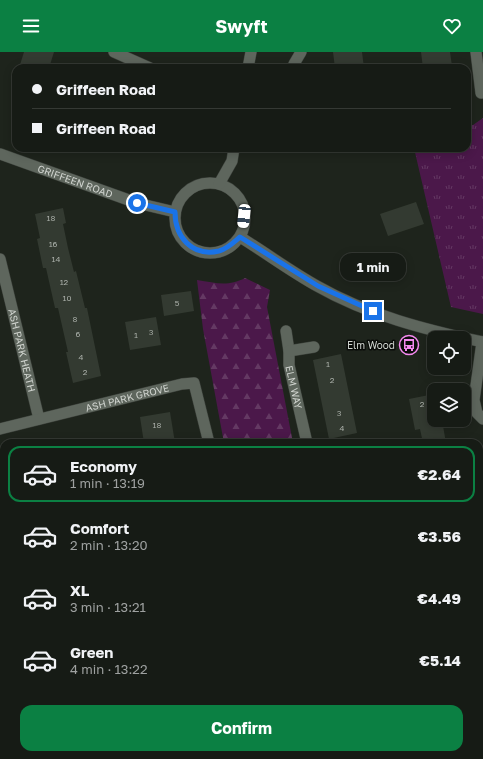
<!DOCTYPE html>
<html lang="en">
<head>
<meta charset="utf-8">
<style>
  :root { --surface:#161b15; --page:#1f241e; --text:#f1f3f6; --muted:#9ea1a0; --line:#353934; --accent:#0b8043 }
  body { margin:0; font-family:"Golos Text",sans-serif; background:var(--page); color:var(--text); height:100vh; display:flex; flex-direction:column; font-size:15px; white-space:nowrap }
  * { box-sizing:border-box; margin:0 }
  p { font-size:13px; color:var(--muted) }
  .icon { flex:none; width:22px; height:22px; fill:none; stroke:currentColor; stroke-width:2; stroke-linecap:round; stroke-linejoin:round }
  .map { position:relative; flex:1; overflow:hidden }
  .sheet { position:absolute; left:0px; top:387px; width:483px; height:320px; display:flex; flex-direction:column; background:var(--surface); border-radius:12px 12px 0 0; box-shadow:0 2px 10px #0003,0 0 0 1px var(--line) }
  .sheet>* { flex:none }
  .guide { position:absolute; left:12px; top:12px; width:459px; height:88px; border-radius:12px; box-shadow:0 2px 10px #0003,0 0 0 1px var(--line); display:grid; align-content:center; height:88px; padding:0 20px; background:var(--surface) }
  .buttons { position:absolute; left:427px; top:279px; display:grid; gap:8px }
  .buttons a { display:grid; place-items:center; width:44px; height:44px; border-radius:8px; background:var(--surface); box-shadow:0 2px 10px #0003,0 0 0 1px var(--line); font-size:20px }
  .end { position:absolute; width:18px; height:18px; margin:-9px; border:5px solid #1a73e8; background:#fff; box-shadow:0 0 0 2px #fff }
  .from { border-radius:50% }
  .bubble { position:absolute; height:28px; border-radius:12px; background:var(--surface); box-shadow:0 2px 10px #0003,0 0 0 1px var(--line); font-size:13px; font-weight:700; line-height:28px; text-align:center }
  .car { position:absolute; width:12px; height:24px; margin:-12px -6px; border-radius:5px; box-shadow:0 0 3px 1px #0007; background:linear-gradient(#fff 24%,#345 0 40%,#fff 0 76%,#345 0 86%,#fff 0) }
  .guide b { display:flex; align-items:center; gap:14px; height:38px; font-size:15px }
  .guide b+b { border-top:1px solid var(--line) }
  .guide i { width:10px; height:10px; background:var(--text) }
  ul { padding:7px 0 0; list-style:none }
  li { display:flex; align-items:center; gap:12px; height:56px; margin:0 8px 6px; padding:0 12px; border:2px solid transparent; border-radius:12px }
  li div { flex:1 }
  li b { display:block; font-size:15px }
  li em { font-style:normal; font-weight:700 }
  li.active { border-color:var(--accent) }
  li>.icon { width:36px; height:36px; stroke-width:1.5 }
  .primary-button { display:flex; gap:8px; margin-top:auto; padding:8px 20px }
  .primary-button a { flex:1; height:46px; border-radius:12px; background:var(--accent); color:#fff; font-size:16px; font-weight:700; line-height:46px; text-align:center }
  header { display:flex; justify-content:space-between; align-items:center; height:52px; padding:0 20px; background:var(--accent); color:#fff; font-size:18px; font-weight:700 }
  .map>svg:first-child { display:block }
  .grass { fill:url(#grass-tufts) }
  .forest { fill:url(#forest-firs) }
  .building { fill:#333a31 }
  .lines { fill:none; stroke-linecap:round; stroke-linejoin:round }
  .minor-casing { stroke:#3c413b; stroke-width:12 }
  .tertiary-casing { stroke:#3c413b; stroke-width:12 }
  .minor { stroke:#5e665d; stroke-width:11 }
  .tertiary { stroke:#5e665d; stroke-width:11 }
  .route { stroke:#1a73e8; stroke-width:5 }
  .labels { text-anchor:middle; stroke-width:3; stroke-linejoin:round; paint-order:stroke }
  .number-label { font-size:8px; fill:#a9aea8 }
  .street-label { font-size:10px; fill:#d0d4cf; stroke:#0a0c09 }
  .poi-label { font-size:10px; fill:#d0d4cf; stroke:#0a0c09; text-anchor:end }
</style>
</head>
<body>
<header><svg class="icon" aria-label="menu" viewBox="0 0 24 24"><path d="M4 6h16M4 12h16M4 18h16"/></svg>Swyft<svg class="icon" aria-label="heart" viewBox="0 0 24 24"><path d="M12 20l-8-8c-3-5 5-10 8-4 3-6 11-1 8 4z"/></svg></header>
<div class="map">
<svg width="483" height="707" viewBox="0 0 483 707">
  <defs>
    <pattern id="grass-tufts" width="24" height="20" patternUnits="userSpaceOnUse"><rect width="24" height="20" fill="#4b184a"/><path d="M3 7l-1-3M5 7V3M7 7l1-3M15 17l-1-3M17 17v-4M19 17l1-3" fill="none" stroke="#643963"/></pattern>
    <pattern id="forest-firs" width="22" height="20" patternUnits="userSpaceOnUse"><rect width="22" height="20" fill="#4b184a"/><path d="M5 1l3.5 6h-7zM16 11l3.5 6h-7z" fill="#643963"/></pattern>
  </defs>
  <rect width="100%" height="100%" fill="#1e241c"/>
  <path class="grass" d="M 483,66 L 483,262 L 451,255 L 414,96 L 467,96 L 467,74 L 473,73 Z"/>
  <g class="forest">
    <path d="M 245,226 L 270,238 L 267,255 L 293,391 L 224,391 L 203,277 L 197,228 C 216,231 228,235 245,226 Z"/>
    <path d="M 4,577 L 4,628 L 0,628 L 0,578 Z"/>
    <path d="M 293,703 L 351,703 L 350,707 L 293,707 Z"/>
  </g>
  <g class="building">
    <path d="M 24,0 L 54,0 L 49,16 L 19,16 Z"/>
    <path d="M 333,0 L 362,0 L 364,16 L 335,16 Z"/>
    <path d="M 421,0 L 450,0 L 452,14 L 423,16 Z"/>
    <path d="M 416,150 L 424,172 L 388,184 L 380,162 Z"/>
    <path d="M 63,156 L 66,171 L 63,172 L 68,196 L 74,220 L 76,219 L 85,256 L 87,256 L 101,324 L 73,331 L 66,300 L 68,300 L 58,256 L 55,256 L 46,216 L 43,216 L 37,187 L 40,186 L 35,162 Z"/>
    <path d="M 191,239 L 194,259 L 164,264 L 161,243 Z"/>
    <path d="M 156,265 L 161,293 L 130,298 L 125,270 Z"/>
    <path d="M 341,302 L 357,381 L 329,387 L 313,308 Z"/>
    <path d="M 434,342 L 434,368 L 442,368 L 446,391 L 423,391 L 420,377 L 415,378 L 409,347 Z"/>
    <path d="M 170,360 L 175,391 L 144,391 L 140,365 Z"/>
  </g>
  <g class="lines">
    <g class="minor-casing">
      <g id="minor">
        <path d="M 114,0 L 150,16"/>
        <path d="M 476,0 L 481,41"/>
        <path d="M 294,16 L 294,12 L 301,0"/>
        <path id="s1" d="M 0,207 L 39,367"/>
        <path id="s2" d="M 286,279 L 289,299 L 289,313 L 307,391"/>
        <path d="M 482,290 L 474,348 L 477,361 L 483,367"/>
        <path d="M 289,299 L 314,295"/>
        <path id="s3" d="M 0,377 L 182,332 L 194,331 L 209,391"/>
        <path d="M 479,429 L 483,428"/>
        <path d="M 3,569 L 4,569"/>
        <path d="M 0,644 L 4,643"/>
        <path d="M 172,703 L 173,707"/>
      </g>
    </g>
    <g class="tertiary-casing">
      <g id="tertiary">
        <path d="M 248,16 L 251,0"/>
        <path id="s4" d="M 0,102 L 137,151 L 175,160"/>
        <circle cx="210" cy="166" r="35"/>
        <path d="M 219,132 L 232,109 L 234,96"/>
        <path d="M 240,185 C 266,201 290,219 317,234 C 368,263 426,278 483,290"/>
      </g>
    </g>
    <use href="#minor" class="minor"/>
    <use href="#tertiary" class="tertiary"/>
  </g>
  <g class="lines">
    <path class="route" d="M 137,151 L 175,160 C 175,185 192,205 219,199 C 227,197 233,191 240,185 L 318,234 L 373,259"/>
  </g>
  <defs>
    <g id="bus-ring" transform="scale(1)"><circle r="9.5" fill="#0a0c09" stroke="#f589ef" stroke-width="1.5"/><path d="M-5-6H5V4H4V6H2V4H-2V6H-4V4H-5ZM-3.5-4V0h7V-4ZM-3.5 1.2v1.5H-2V1.2ZM2 1.2v1.5H3.5V1.2Z" fill="#f589ef"/></g>
  </defs>
  <g fill-rule="evenodd">
    <use href="#bus-ring" x="409" y="293"/>
  </g>
  <g class="labels">
    <g class="number-label">
      <text x="51" y="169">18</text>
      <text x="53" y="195">16</text>
      <text x="56" y="210">14</text>
      <text x="64" y="233">12</text>
      <text x="67" y="249">10</text>
      <text x="177" y="254">5</text>
      <text x="75" y="270">8</text>
      <text x="151" y="283">3</text>
      <text x="78" y="285">6</text>
      <text x="136" y="286">1</text>
      <text x="81" y="308">4</text>
      <text x="328" y="315">1</text>
      <text x="85" y="323">2</text>
      <text x="332" y="331">2</text>
      <text x="422" y="355">2</text>
      <text x="339" y="364">3</text>
      <text x="157" y="376">18</text>
      <text x="342" y="379">4</text>
    </g>
    <g class="street-label">
      <text dy="4" stroke="none"><textPath href="#s4" startOffset="80">GRIFFEEN ROAD</textPath></text>
      <text dy="4" stroke="none"><textPath href="#s1" startOffset="94">ASH PARK HEATH</textPath></text>
      <text dy="4" stroke="none"><textPath href="#s2" startOffset="57">ELM WAY</textPath></text>
      <text dy="4" stroke="none"><textPath href="#s3" startOffset="131">ASH PARK GROVE</textPath></text>
    </g>
    <g class="poi-label">
      <text x="395" y="297">Elm Wood</text>
    </g>
  </g>
</svg>
<div class="buttons">
<a><svg class="icon" aria-label="locate" viewBox="0 0 24 24"><circle cx="12" cy="12" r="6"/><path d="M12 2v4M12 18v4M2 12h4M18 12h4"/></svg></a>
<a><svg class="icon" aria-label="layers" viewBox="0 0 24 24"><path d="M12 4l9 5-9 5-9-5zM3 14l9 5 9-5"/></svg></a>
</div>
<i class="end from" style="left:137px;top:151px"></i>
<i class="end" style="left:373px;top:259px"></i>
<div class="bubble" style="left:340px;top:201px;width:66px">1 min</div>
<i class="car" style="left:244px;top:164px;rotate:186deg"></i>
<div class="guide">
<b><i class="from"></i>Griffeen Road</b>
<b><i></i>Griffeen Road</b>
</div>
<section class="sheet">
<ul>
<li class="active"><svg class="icon" aria-label="car" viewBox="0 0 24 24"><path d="M5 17H2v-5l4-1 3-4h7l3 4 3 1v5h-3M9 17h6M6 11h13"/><circle cx="7" cy="17" r="2"/><circle cx="17" cy="17" r="2"/></svg><div><b>Economy</b><p>1 min · 13:19</p></div><em>€2.64</em></li>
<li><svg class="icon" aria-label="car" viewBox="0 0 24 24"><path d="M5 17H2v-5l4-1 3-4h7l3 4 3 1v5h-3M9 17h6M6 11h13"/><circle cx="7" cy="17" r="2"/><circle cx="17" cy="17" r="2"/></svg><div><b>Comfort</b><p>2 min · 13:20</p></div><em>€3.56</em></li>
<li><svg class="icon" aria-label="car" viewBox="0 0 24 24"><path d="M5 17H2v-5l4-1 3-4h7l3 4 3 1v5h-3M9 17h6M6 11h13"/><circle cx="7" cy="17" r="2"/><circle cx="17" cy="17" r="2"/></svg><div><b>XL</b><p>3 min · 13:21</p></div><em>€4.49</em></li>
<li><svg class="icon" aria-label="car" viewBox="0 0 24 24"><path d="M5 17H2v-5l4-1 3-4h7l3 4 3 1v5h-3M9 17h6M6 11h13"/><circle cx="7" cy="17" r="2"/><circle cx="17" cy="17" r="2"/></svg><div><b>Green</b><p>4 min · 13:22</p></div><em>€5.14</em></li>
</ul>
<div class="primary-button"><a>Confirm</a></div>
</section>
</div>
</body>
</html>
